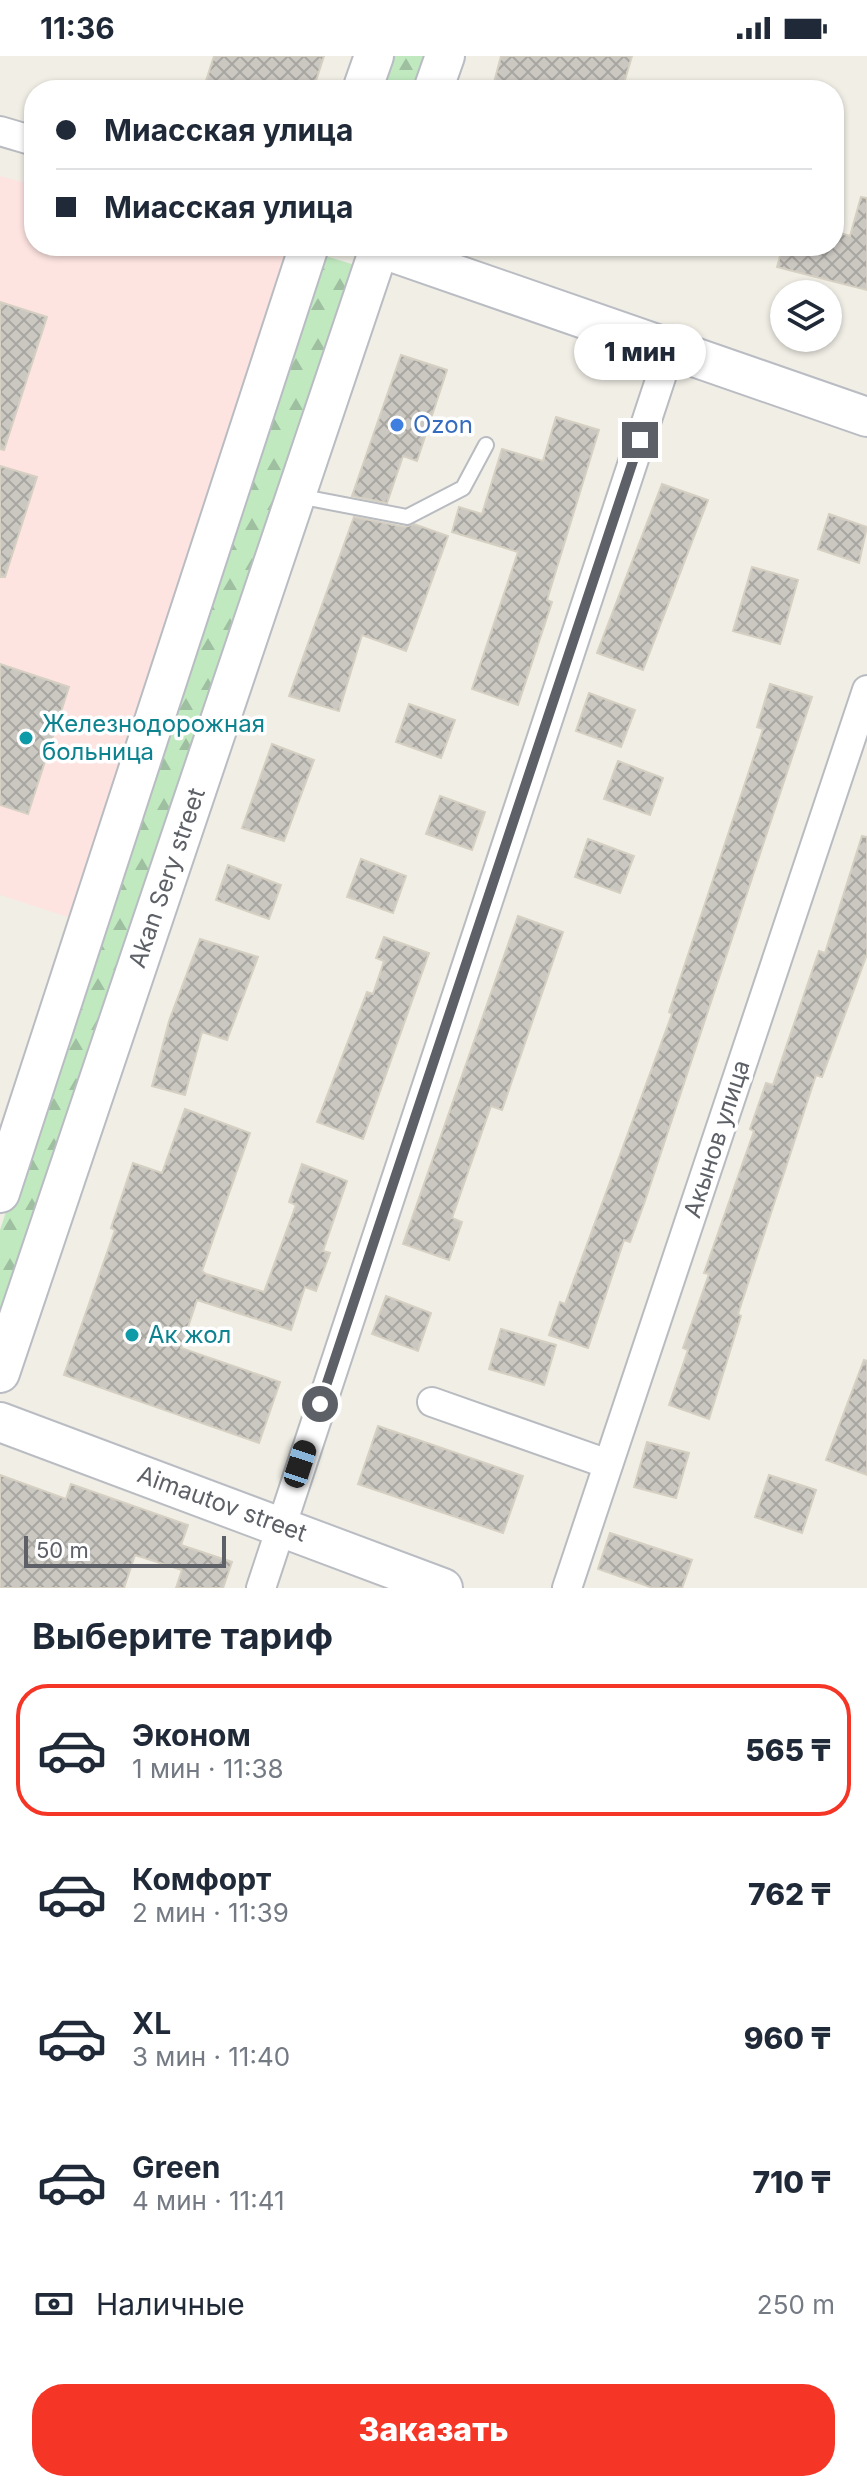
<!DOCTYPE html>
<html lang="ru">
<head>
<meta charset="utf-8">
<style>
  :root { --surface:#fff; --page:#f2f2f3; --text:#1f2937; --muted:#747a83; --line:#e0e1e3; --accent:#f53526 }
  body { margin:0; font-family:Inter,sans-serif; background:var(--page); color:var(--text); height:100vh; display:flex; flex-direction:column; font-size:30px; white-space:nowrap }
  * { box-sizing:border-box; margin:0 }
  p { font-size:26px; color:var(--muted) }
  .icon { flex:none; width:44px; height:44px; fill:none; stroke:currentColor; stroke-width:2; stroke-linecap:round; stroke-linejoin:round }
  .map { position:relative; height:1532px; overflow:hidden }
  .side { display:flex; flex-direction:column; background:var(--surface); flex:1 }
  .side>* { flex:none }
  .banner { position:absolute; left:24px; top:24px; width:820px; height:176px; border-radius:32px; box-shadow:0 2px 6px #0004; display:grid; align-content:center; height:176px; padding:0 32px; background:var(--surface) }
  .fabs { position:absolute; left:770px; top:224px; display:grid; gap:16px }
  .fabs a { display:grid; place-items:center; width:72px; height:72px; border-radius:50%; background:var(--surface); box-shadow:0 2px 6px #0004; font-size:40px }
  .scale { position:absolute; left:24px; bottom:20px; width:202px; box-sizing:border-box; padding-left:8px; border:4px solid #5d6167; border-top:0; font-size:22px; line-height:28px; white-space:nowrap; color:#5d6167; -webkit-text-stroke:6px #fff; paint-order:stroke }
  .end { position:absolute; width:36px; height:36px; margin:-18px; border:10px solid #5d6167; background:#fff; box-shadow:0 0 0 4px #fff }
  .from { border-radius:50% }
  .bubble { position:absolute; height:56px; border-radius:28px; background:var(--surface); box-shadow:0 2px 6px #0004; font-size:26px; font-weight:800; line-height:56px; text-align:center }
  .car { position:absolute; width:24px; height:48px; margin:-24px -12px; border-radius:10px; box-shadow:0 0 6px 2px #0007; background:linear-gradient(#222 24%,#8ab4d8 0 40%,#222 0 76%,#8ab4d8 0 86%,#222 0) }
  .banner b { display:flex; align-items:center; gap:28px; height:76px; font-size:30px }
  .banner b+b { border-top:2px solid var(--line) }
  .banner i { width:20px; height:20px; background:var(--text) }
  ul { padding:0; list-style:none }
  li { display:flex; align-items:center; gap:24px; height:132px; margin:0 16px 12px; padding:0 16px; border:4px solid transparent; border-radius:32px }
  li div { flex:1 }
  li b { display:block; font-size:30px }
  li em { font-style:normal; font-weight:800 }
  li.active { border-color:var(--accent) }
  li>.icon { width:72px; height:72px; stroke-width:1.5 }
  h2 { padding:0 32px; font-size:36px; line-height:96px }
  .pay { display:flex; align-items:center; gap:20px; height:88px; padding:0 32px; font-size:30px }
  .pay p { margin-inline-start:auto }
  .primary-button { display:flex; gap:16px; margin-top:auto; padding:16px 32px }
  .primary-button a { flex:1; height:92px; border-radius:32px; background:var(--accent); color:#fff; font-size:32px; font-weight:800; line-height:92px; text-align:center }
  .status { display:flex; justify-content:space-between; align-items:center; height:56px; padding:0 40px; background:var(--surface); direction:ltr }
  .status svg { height:22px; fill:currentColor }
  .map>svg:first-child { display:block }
  .medical { fill:#fde4e1 }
  .forest { fill:url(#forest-firs) }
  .building { fill:url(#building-cross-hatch); stroke:#d6d0c3; stroke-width:2 }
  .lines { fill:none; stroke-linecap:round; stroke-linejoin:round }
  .lane-casing { stroke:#b8bbc0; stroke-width:18 }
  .street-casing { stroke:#b8bbc0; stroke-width:32 }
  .secondary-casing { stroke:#b9bcc2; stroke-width:42 }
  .lane { stroke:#fff; stroke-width:14 }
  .street { stroke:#fff; stroke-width:28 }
  .secondary { stroke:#fff; stroke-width:38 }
  .route { stroke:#5d6167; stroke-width:10 }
  .shop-dot { fill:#3f7fe0; stroke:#fff; stroke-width:3 }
  .culture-dot { fill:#0f9aa8; stroke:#fff; stroke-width:3 }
  .labels { text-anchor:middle; stroke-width:7; stroke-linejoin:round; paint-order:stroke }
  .shop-label { font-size:24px; fill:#366cbe; stroke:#fff; text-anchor:start }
  .culture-label { font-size:24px; fill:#0d838f; stroke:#fff; text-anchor:start }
  .street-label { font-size:24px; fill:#5d6167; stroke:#fff }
</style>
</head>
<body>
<div class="status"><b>11:36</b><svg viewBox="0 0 49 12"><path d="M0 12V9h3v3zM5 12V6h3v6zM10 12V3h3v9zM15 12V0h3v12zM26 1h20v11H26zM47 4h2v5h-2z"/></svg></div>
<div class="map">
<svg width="867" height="1532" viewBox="0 0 867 1532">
  <defs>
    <pattern id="forest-firs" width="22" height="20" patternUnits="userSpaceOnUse" patternTransform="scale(2)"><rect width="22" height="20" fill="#c0e9c0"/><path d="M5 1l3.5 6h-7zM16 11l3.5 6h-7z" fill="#9fc0a0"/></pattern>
    <pattern id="building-cross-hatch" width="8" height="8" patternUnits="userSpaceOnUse" patternTransform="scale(2)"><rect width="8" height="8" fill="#cbc8c2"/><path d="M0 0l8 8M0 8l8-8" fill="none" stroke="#a8a6a1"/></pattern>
  </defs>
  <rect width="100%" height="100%" fill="#f0eee5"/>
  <path class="medical" d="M 0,120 L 34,129 L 34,190 L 261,190 L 288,197 L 71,862 L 0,839 Z"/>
  <g class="forest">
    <path d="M 390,0 L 435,0 L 424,34 L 378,34 Z"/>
    <path d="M 322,199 L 365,212 L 0,1285 L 0,1174 Z"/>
  </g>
  <g class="building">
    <path d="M 214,0 L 324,0 L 313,34 L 223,34 L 205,28 Z"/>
    <path d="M 501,0 L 632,0 L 622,34 L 492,34 Z"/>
    <path d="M 861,141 L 867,142 L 867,234 L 777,211 L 783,190 L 834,190 L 834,175 L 850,180 Z"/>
    <path d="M 0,246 L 47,261 L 4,394 L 0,393 Z"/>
    <path d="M 401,299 L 447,314 L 417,405 L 403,400 L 387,447 L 352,440 Z"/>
    <path d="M 556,361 L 599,374 L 547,544 L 552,546 L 518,649 L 472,633 L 518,496 L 452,476 L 459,451 L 482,458 L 502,393 L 543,405 Z"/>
    <path d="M 0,410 L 37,421 L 5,521 L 0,521 Z"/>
    <path d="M 662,428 L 708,444 L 643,614 L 597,597 Z"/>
    <path d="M 829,458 L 867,471 L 859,507 L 818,493 Z"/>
    <path d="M 354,461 L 405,471 L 414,468 L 448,480 L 406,595 L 362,579 L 339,655 L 289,640 Z"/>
    <path d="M 752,511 L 798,524 L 780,588 L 733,575 Z"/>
    <path d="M 0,608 L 69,631 L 28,758 L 0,749 Z"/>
    <path d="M 770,628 L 812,641 L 645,1145 L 630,1186 L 624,1184 L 588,1292 L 549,1279 L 560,1246 L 565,1248 L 672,958 L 669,956 L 763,673 L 757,671 Z"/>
    <path d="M 589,637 L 635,654 L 621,691 L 576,675 Z"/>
    <path d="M 409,648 L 455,664 L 441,702 L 396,686 Z"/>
    <path d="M 272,688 L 314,704 L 284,785 L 242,772 Z"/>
    <path d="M 618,705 L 663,722 L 650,759 L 604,743 Z"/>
    <path d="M 440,740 L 485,756 L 472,794 L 426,778 Z"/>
    <path d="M 862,780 L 867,781 L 867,898 L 822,1021 L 816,1019 L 738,1258 L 741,1260 L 709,1363 L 669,1349 L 688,1294 L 683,1292 L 709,1218 L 704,1217 L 754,1075 L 750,1073 L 766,1027 L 773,1029 L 819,895 L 825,897 Z"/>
    <path d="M 588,783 L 634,800 L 620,837 L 575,821 Z"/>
    <path d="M 361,803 L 406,820 L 393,857 L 347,841 Z"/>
    <path d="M 228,809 L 281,829 L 269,863 L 216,844 Z"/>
    <path d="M 518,860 L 563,876 L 502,1054 L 491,1050 L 452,1162 L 462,1166 L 449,1204 L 403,1188 Z"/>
    <path d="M 384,881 L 429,897 L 363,1083 L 317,1066 L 367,936 L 373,938 L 384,905 L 376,902 Z"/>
    <path d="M 200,883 L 258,901 L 227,984 L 202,976 L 185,1039 L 152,1030 L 169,965 Z"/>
    <path d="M 185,1053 L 250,1077 L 202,1215 L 206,1218 L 264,1236 L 296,1149 L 289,1146 L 302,1108 L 347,1125 L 323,1195 L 330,1197 L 316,1235 L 305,1231 L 291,1274 L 197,1244 L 181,1292 L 280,1326 L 259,1387 L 64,1319 L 115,1174 L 111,1172 L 133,1107 L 162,1117 Z"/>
    <path d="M 386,1240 L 431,1257 L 418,1295 L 372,1278 Z"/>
    <path d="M 501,1273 L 556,1289 L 544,1329 L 489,1313 Z"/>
    <path d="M 864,1304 L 867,1305 L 867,1419 L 826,1404 Z"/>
    <path d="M 378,1370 L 523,1420 L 503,1477 L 358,1428 Z"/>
    <path d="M 647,1386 L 689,1397 L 676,1442 L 634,1431 Z"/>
    <path d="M 0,1419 L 66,1443 L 71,1428 L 188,1469 L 181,1489 L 232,1506 L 223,1532 L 176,1532 L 182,1514 L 135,1499 L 124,1532 L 0,1532 Z"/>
    <path d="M 769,1419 L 816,1434 L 802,1477 L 755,1461 Z"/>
    <path d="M 610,1477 L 692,1504 L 682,1532 L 653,1532 L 598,1513 Z"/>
  </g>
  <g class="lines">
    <g class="lane-casing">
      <path id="lane" d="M 298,440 L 407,461 L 463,432 L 486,389"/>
    </g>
    <g class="street-casing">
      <g id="street">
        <path d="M 0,75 L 34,85"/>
        <path d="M 432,1346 L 608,1408"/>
        <path d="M 261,1532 L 670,294"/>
        <path d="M 567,1532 L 867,634"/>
      </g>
    </g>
    <g class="secondary-casing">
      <g id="secondary">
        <path d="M 362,34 L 374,0"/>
        <path d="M 433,34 L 445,0"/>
        <path d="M 374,190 L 867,361"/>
        <path d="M 0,1137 L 309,190"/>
        <path d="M 0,1317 L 380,190"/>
        <path d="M 0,1366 L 443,1532"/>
      </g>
    </g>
    <use href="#lane" class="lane"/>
    <use href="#street" class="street"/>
    <use href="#secondary" class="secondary"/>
  </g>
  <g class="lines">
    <path class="route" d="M 320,1348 L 640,384"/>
  </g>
  <circle class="shop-dot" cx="397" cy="369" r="8"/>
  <g class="culture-dot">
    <circle cx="26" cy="682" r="8"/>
    <circle cx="132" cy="1279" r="8"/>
  </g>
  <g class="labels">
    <g class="shop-label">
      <text x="413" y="377">Ozon</text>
    </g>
    <g class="culture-label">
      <text x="42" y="676">Железнодорожная<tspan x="42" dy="28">больница</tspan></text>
      <text x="148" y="1287">Ак жол</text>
    </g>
    <g class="street-label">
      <text transform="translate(167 822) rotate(-71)" y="8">Akan Sery street</text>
      <text transform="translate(717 1083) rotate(-72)" y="8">Акынов улица</text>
      <text transform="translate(222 1448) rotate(20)" y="8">Aimautov street</text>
    </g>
  </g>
</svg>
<div class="fabs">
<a><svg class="icon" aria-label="layers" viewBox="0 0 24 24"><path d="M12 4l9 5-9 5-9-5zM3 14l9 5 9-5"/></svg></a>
</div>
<div class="scale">50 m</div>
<i class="end from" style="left:320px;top:1348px"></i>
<i class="end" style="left:640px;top:384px"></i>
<div class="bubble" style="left:574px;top:268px;width:132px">1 мин</div>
<i class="car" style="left:300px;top:1408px;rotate:18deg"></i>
<div class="banner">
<b><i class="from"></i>Миасская улица</b>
<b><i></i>Миасская улица</b>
</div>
</div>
<section class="side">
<h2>Выберите тариф</h2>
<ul>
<li class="active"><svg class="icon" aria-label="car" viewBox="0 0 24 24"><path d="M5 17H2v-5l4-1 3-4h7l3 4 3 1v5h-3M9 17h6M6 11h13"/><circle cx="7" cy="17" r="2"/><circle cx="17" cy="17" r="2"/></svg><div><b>Эконом</b><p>1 мин · 11:38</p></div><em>565 ₸</em></li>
<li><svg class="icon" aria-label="car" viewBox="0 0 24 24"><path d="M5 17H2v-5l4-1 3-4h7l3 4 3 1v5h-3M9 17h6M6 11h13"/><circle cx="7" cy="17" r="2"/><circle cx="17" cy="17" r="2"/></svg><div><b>Комфорт</b><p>2 мин · 11:39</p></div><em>762 ₸</em></li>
<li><svg class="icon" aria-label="car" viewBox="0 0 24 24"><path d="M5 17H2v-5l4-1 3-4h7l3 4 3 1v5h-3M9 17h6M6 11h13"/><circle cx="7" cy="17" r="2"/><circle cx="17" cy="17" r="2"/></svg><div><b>XL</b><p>3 мин · 11:40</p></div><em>960 ₸</em></li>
<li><svg class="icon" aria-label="car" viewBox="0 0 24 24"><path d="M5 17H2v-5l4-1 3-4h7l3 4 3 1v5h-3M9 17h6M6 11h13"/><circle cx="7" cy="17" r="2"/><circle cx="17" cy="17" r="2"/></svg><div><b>Green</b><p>4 мин · 11:41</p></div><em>710 ₸</em></li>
</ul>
<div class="pay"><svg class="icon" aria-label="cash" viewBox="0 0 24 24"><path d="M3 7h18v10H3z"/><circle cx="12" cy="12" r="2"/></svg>Наличные<p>250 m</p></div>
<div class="primary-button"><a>Заказать</a></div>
</section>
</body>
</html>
